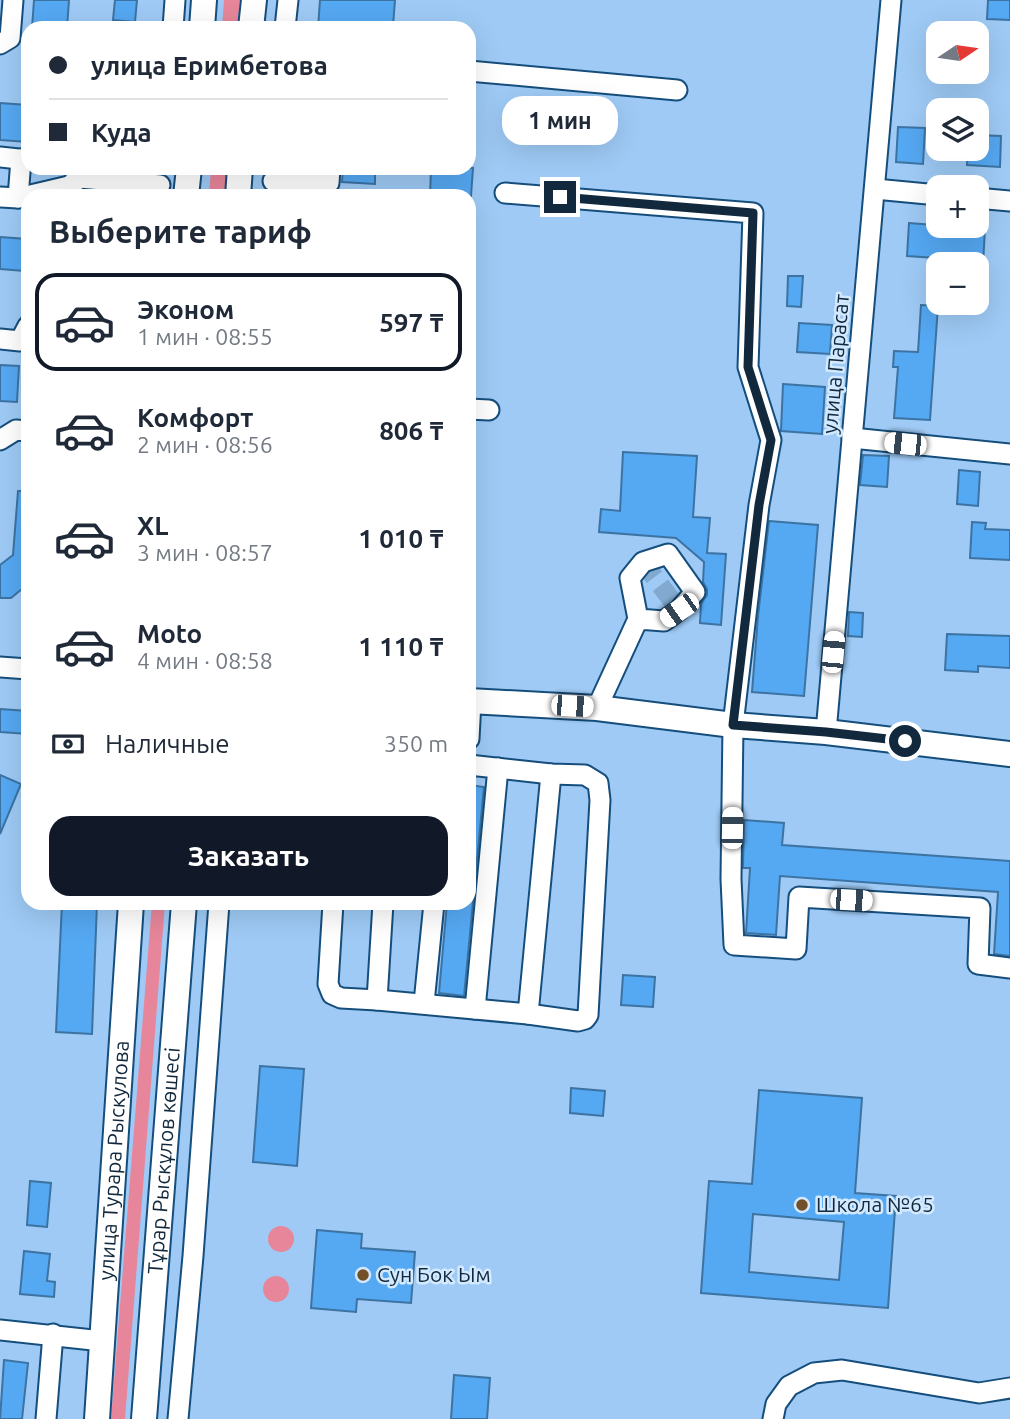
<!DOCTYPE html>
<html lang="ru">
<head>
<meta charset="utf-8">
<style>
  :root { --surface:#fff; --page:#f6f6f7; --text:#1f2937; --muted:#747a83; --line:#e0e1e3; --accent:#111827 }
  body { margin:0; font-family:Ubuntu,sans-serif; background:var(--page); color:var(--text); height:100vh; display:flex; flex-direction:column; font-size:26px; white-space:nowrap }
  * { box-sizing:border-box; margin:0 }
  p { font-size:23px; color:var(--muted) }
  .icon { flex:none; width:38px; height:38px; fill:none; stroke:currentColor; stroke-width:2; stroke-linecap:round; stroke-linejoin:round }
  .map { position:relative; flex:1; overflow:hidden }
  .drawer { position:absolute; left:21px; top:189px; width:455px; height:721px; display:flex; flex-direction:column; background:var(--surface); border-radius:21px; box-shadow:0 7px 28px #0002 }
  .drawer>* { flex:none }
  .banner { position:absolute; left:21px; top:21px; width:455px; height:154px; border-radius:21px; box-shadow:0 7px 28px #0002; display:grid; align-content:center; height:154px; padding:0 28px; background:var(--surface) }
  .needle { width:46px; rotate:77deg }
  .fabs { position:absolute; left:926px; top:21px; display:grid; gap:14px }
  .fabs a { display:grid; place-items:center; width:63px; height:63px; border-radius:14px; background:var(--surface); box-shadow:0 7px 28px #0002; font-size:35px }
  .end { position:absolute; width:32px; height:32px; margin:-16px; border:9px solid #11283d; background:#fff; box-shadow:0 0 0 4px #fff }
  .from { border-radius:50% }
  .bubble { position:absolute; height:49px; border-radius:21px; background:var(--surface); box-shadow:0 7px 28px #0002; font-size:23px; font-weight:700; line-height:49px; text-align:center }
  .car { position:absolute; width:21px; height:42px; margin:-21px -10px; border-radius:9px; box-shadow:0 0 5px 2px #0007; background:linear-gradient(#fff 24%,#345 0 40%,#fff 0 76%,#345 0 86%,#fff 0) }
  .banner b { display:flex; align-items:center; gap:24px; height:66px; font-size:26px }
  .banner b+b { border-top:2px solid var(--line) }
  .banner i { width:18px; height:18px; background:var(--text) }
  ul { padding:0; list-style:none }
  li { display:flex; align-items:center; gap:21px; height:98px; margin:0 14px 10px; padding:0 14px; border:4px solid transparent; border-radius:21px }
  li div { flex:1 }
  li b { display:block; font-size:26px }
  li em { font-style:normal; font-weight:700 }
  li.on { border-color:var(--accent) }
  li>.icon { width:63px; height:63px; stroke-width:1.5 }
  h2 { padding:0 28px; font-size:32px; line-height:84px }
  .pay { display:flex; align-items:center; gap:18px; height:77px; padding:0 28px; font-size:26px }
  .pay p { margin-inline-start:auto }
  .action { display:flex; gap:14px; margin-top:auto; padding:14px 28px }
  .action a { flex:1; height:80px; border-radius:21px; background:var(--accent); color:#fff; font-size:28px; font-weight:700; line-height:80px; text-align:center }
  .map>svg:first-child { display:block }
  .green { fill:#e7869a }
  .building { fill:#55a8f2; stroke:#3c73a3; stroke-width:2; fill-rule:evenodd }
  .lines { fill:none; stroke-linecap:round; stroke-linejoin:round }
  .minor-tunnel { stroke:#82aad0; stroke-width:19; stroke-dasharray:19 10; stroke-linecap:butt }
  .minor-casing { stroke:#154e7c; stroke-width:23 }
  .major-casing { stroke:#154e7c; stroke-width:28 }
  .minor { stroke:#fff; stroke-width:19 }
  .major { stroke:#fff; stroke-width:24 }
  .route { stroke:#11283d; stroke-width:9 }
  .poi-dot { fill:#735029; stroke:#d2e9ff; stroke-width:2.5 }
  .labels { text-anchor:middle; stroke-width:5; stroke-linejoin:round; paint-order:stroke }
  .street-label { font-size:21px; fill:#11283d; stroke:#d2e9ff }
  .poi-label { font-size:21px; fill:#11283d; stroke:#d2e9ff; text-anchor:start }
</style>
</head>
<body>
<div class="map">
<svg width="1010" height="1419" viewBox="0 0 1010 1419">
  <rect width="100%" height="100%" fill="#9ecaf5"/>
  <g class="green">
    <path d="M 224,0 L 240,0 L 237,28 L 222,28 Z"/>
    <path d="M 211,168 L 227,168 L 224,196 L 209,196 Z"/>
    <path d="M 152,903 L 165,903 L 125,1419 L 111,1419 Z"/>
    <circle cx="281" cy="1239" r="13"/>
    <circle cx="276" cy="1289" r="13"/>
  </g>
  <g class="building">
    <path d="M 34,0 L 69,0 L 67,28 L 32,28 Z"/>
    <path d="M 115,0 L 137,0 L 135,22 L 113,20 Z"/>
    <path d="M 320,0 L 395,0 L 393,26 L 343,23 L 343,28 L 318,28 Z"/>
    <path d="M 988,0 L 1010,0 L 1010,20 L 987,19 Z"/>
    <path d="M 0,103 L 28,105 L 28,142 L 0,140 Z"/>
    <path d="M 898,127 L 925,128 L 923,164 L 896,162 Z"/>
    <path d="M 976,135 L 1001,136 L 1000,167 L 967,165 L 968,149 L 976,149 Z"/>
    <path d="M 343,168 L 375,168 L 375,184 L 342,182 Z"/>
    <path d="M 431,168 L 473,168 L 471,196 L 430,196 Z"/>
    <path d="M 909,223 L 985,229 L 983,264 L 952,264 L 952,259 L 907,256 Z"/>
    <path d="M 0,237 L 27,239 L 24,271 L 0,269 Z"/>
    <path d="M 788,276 L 803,276 L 801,307 L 787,306 Z"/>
    <path d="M 921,305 L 938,306 L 930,420 L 894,418 L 898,367 L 893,367 L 894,351 L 918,352 Z"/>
    <path d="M 799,323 L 832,325 L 830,354 L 797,352 Z"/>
    <path d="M 0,365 L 19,366 L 17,402 L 0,401 Z"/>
    <path d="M 783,384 L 825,387 L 822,434 L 781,431 Z"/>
    <path d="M 623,452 L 697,456 L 693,517 L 710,518 L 707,553 L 726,554 L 721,625 L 700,623 L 701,604 L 707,595 L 707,589 L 703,582 L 704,562 L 676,538 L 599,532 L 601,509 L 620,511 Z"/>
    <path d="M 863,455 L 889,456 L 887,487 L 860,485 Z"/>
    <path d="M 959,470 L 980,472 L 978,506 L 957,504 Z"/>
    <path d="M 18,491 L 28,491 L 28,584 L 11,598 L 0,598 L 0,565 L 13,555 Z"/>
    <path d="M 769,521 L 818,525 L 804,696 L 752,692 L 758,616 Z"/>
    <path d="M 972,522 L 986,523 L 985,529 L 1010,530 L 1010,560 L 970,558 Z"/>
    <path d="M 849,612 L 863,613 L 862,637 L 848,636 Z"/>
    <path d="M 947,634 L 1010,636 L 1010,668 L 978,666 L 978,672 L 945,670 Z"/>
    <path d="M 0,709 L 28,711 L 28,734 L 0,732 Z"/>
    <path d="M 0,775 L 21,784 L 0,834 Z"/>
    <path d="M 469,785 L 484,787 L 464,996 L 439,993 L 447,903 L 469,903 Z"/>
    <path d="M 744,820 L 784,823 L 782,845 L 1010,861 L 1010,956 L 994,954 L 998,892 L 780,876 L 776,935 L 746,933 L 750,868 L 743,868 Z"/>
    <path d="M 62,903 L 97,903 L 92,1034 L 56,1032 Z"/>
    <path d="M 623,975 L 655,977 L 653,1007 L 621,1005 Z"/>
    <path d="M 260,1066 L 304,1069 L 297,1166 L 253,1162 Z"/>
    <path d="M 571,1088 L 605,1091 L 603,1116 L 570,1113 Z"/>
    <path d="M 759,1090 L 862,1098 L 855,1193 L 896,1196 L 888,1308 L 701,1293 L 709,1181 L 752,1184 ZM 753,1214 L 844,1222 L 839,1280 L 749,1272 Z"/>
    <path d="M 30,1181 L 51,1183 L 47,1227 L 27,1225 Z"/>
    <path d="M 317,1230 L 362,1234 L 361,1248 L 415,1252 L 411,1303 L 357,1299 L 356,1312 L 311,1308 Z"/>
    <path d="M 24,1251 L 50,1254 L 47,1281 L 55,1282 L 54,1297 L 20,1294 Z"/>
    <path d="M 4,1360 L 28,1363 L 22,1419 L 0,1419 Z"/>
    <path d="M 454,1375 L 490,1378 L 487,1419 L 451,1419 Z"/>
  </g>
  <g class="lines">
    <path class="minor-tunnel" d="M 643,562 L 679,610"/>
    <g class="minor-casing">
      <g id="minor">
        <path d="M 173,28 L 175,0"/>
        <path d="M 285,28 L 288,0"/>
        <path d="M 0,44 L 10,38 L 13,0"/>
        <path d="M 469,71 L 677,90"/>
        <path d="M 0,157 L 28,160"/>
        <path d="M 73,168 L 80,178 L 160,185"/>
        <path d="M 273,181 L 329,183 L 330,168"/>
        <path d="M 875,189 L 938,195"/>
        <path d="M 505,193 L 753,213 L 748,367 L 771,440 L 759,505 L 733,725 L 731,879 L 734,945 L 796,949 L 799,897 L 980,908 L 978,964 L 1010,968"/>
        <path d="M 0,197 L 18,198 L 21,159"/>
        <path d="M 18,198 L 69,186 L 80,178"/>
        <path d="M 976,198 L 1010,201"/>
        <path d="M 0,339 L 20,341 L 28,326"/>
        <path d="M 469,409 L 489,410"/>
        <path d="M 852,438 L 1010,454"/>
        <path d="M 0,440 L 16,430 L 28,431"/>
        <path d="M 0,667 L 28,669"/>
        <path d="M 597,708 L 638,619 L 630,578 L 643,562 L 668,554 L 695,592 L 679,610 L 664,621 L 638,619"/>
        <path d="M 826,732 L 891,0"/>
        <path d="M 469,739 L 471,701"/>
        <path d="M 333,903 L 328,984 L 332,994 L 341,998 L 377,1000 L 383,903"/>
        <path d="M 377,1000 L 528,1014 L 578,1021 L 585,1019 L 588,1015 L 600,800 L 598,783 L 585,775 L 551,774 L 469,765"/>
        <path d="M 424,1003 L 434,903"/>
        <path d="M 475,1009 L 498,768"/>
        <path d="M 528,1014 L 551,774"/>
        <path d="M 0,1330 L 102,1341"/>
        <path d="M 46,1419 L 53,1334"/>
        <path d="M 178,1419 L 193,1256 L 219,903"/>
        <path d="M 773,1419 L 776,1404 L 789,1386 L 814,1373 L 842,1370 L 979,1393 L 1010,1388"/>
      </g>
    </g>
    <g class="major-casing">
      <g id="major">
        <path d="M 202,28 L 204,0"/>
        <path d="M 251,28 L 254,0"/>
        <path d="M 186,196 L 189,168"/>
        <path d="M 238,196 L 240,168"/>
        <path d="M 469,701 L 597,708 L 733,725 L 826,732 L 1010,754"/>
        <path id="s1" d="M 97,1419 L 131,903"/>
        <path id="s2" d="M 144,1419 L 184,903"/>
      </g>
    </g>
    <use href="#minor" class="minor"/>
    <use href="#major" class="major"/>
  </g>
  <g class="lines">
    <path class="route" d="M 560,197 L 753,213 L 748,367 L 771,440 L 759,505 L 733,725 L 826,732 L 905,741"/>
  </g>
  <g class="poi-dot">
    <circle cx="802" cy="1205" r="7"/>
    <circle cx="363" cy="1275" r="7"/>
  </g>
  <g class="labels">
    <g class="street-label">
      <text transform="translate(836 364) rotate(-85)" y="7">улица Парасат</text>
      <text dy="7" stroke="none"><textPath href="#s1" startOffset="259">улица Турара Рыскулова</textPath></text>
      <text dy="7" stroke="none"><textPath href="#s2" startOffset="259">Тұрар Рыскұлов көшесі</textPath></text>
    </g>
    <g class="poi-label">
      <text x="816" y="1212">Школа №65</text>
      <text x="377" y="1282">Сун Бок Ым</text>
    </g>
  </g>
</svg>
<div class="fabs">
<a><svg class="needle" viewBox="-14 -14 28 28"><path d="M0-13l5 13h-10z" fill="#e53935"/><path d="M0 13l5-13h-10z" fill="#747a83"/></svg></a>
<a><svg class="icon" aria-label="layers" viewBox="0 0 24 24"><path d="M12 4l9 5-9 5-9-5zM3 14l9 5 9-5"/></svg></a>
<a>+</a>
<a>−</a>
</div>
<i class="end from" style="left:905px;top:741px"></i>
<i class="end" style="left:560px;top:197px"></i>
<div class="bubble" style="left:502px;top:96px;width:116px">1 мин</div>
<i class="car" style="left:905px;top:444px;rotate:276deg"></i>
<i class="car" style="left:679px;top:610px;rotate:235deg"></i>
<i class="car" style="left:833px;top:652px;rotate:5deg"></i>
<i class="car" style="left:572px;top:706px;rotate:93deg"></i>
<i class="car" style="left:732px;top:828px;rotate:1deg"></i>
<i class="car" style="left:851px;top:900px;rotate:93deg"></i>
<div class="banner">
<b><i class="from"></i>улица Еримбетова</b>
<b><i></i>Куда</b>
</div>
<section class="drawer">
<h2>Выберите тариф</h2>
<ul>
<li class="on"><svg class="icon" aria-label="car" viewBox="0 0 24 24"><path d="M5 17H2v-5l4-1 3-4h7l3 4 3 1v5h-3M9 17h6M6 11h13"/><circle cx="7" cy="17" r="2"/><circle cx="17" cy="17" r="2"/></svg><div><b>Эконом</b><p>1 мин · 08:55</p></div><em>597 ₸</em></li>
<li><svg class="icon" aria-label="car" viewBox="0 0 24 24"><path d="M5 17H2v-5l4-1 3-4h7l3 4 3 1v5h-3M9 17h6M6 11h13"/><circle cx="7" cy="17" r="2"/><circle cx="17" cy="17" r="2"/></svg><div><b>Комфорт</b><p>2 мин · 08:56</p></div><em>806 ₸</em></li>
<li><svg class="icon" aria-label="car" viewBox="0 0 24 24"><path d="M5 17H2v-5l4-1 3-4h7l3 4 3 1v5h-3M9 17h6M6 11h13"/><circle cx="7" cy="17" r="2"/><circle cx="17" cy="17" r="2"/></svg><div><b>XL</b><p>3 мин · 08:57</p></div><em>1 010 ₸</em></li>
<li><svg class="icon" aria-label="car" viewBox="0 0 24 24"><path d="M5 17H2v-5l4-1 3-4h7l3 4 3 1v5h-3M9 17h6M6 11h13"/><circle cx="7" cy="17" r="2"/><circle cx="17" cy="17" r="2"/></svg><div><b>Moto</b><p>4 мин · 08:58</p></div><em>1 110 ₸</em></li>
</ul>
<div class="pay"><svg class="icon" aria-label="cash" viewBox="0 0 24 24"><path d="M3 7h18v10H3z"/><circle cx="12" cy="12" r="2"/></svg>Наличные<p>350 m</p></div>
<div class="action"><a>Заказать</a></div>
</section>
</div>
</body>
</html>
